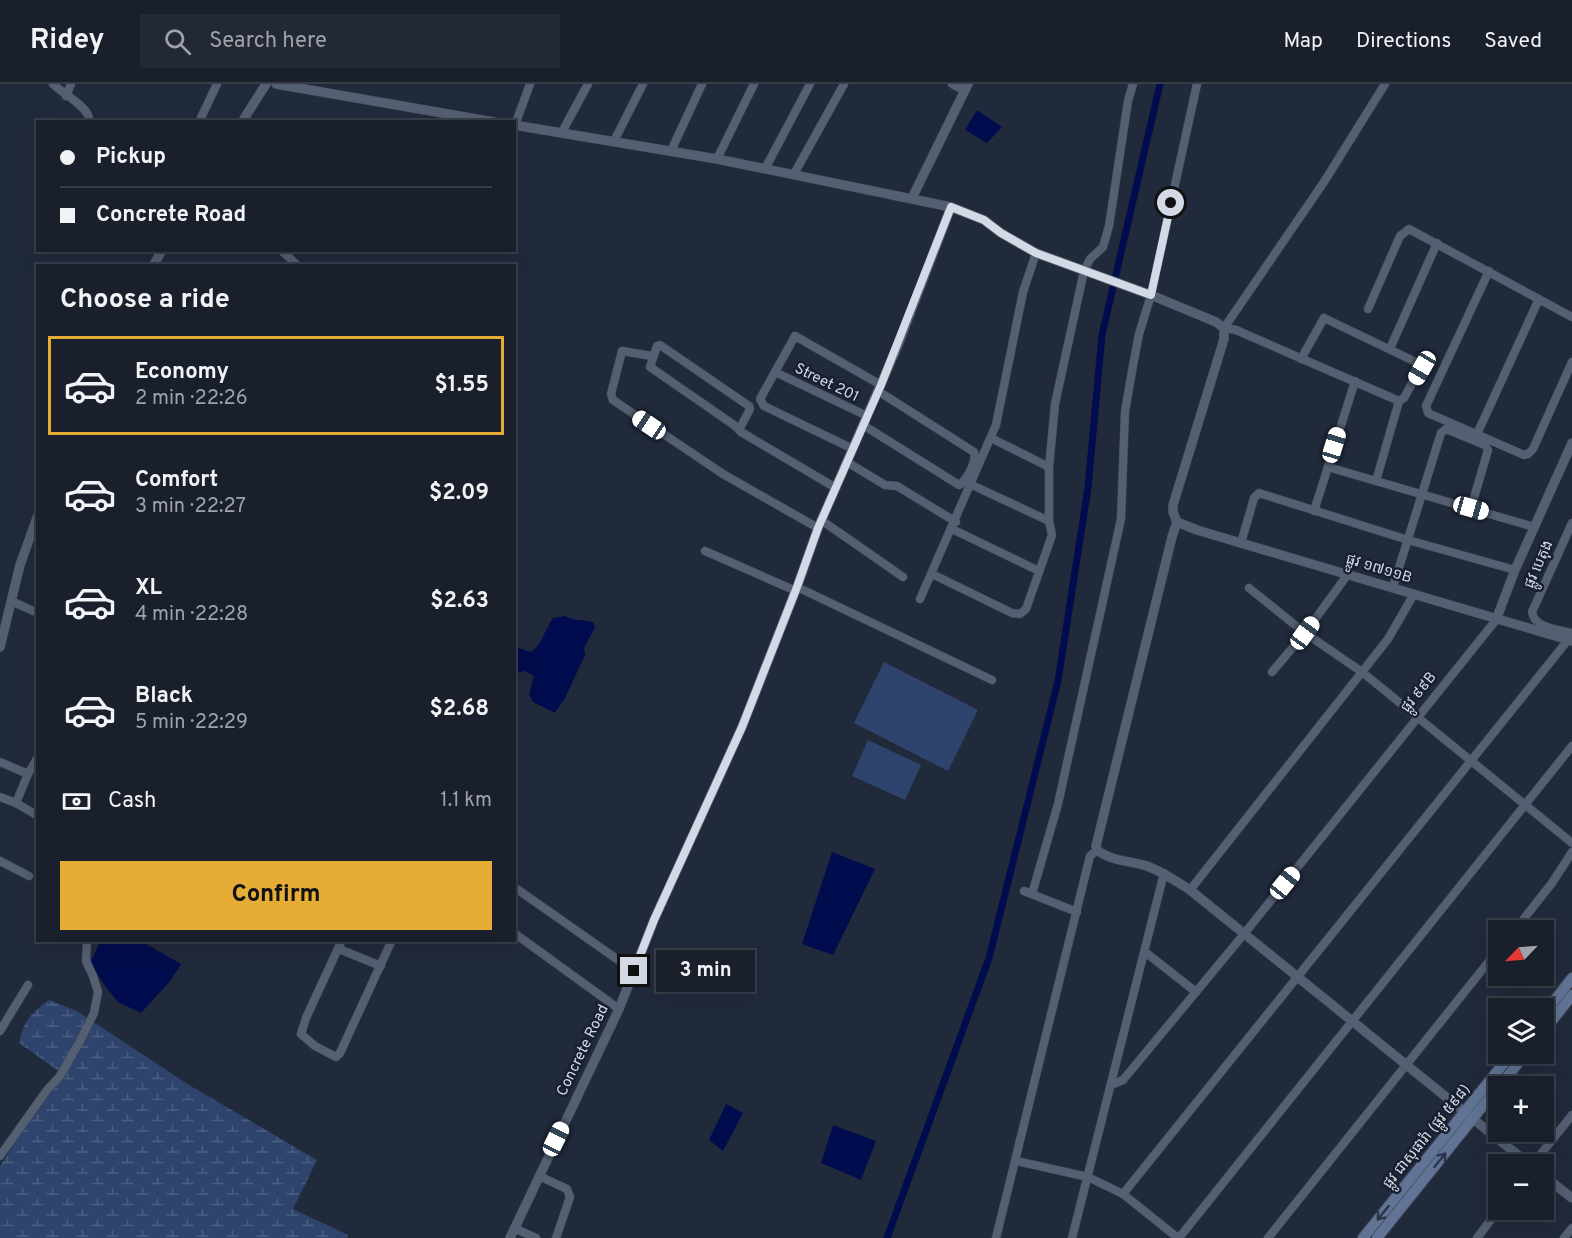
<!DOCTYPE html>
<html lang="en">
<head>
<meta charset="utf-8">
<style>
  :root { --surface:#19202c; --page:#222834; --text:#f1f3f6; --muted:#9fa3a9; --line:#373e48; --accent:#e5ad35 }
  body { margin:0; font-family:Overpass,"Noto Sans Khmer",sans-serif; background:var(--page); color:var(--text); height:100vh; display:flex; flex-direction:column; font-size:22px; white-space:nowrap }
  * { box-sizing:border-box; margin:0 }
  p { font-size:20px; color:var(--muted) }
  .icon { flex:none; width:33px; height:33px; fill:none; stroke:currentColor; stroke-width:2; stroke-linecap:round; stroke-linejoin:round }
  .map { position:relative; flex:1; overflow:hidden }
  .sheet { position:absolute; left:36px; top:180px; width:480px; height:678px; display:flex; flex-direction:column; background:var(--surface); border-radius:0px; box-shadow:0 6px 24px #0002,0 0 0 2px var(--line) }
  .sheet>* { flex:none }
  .banner { position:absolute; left:36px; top:36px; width:480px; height:132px; border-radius:0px; box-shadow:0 6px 24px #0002,0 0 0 2px var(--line); display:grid; align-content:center; height:132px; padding:0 24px; background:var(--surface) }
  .needle { width:39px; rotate:245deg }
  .buttons { position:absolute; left:1488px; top:836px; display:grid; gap:12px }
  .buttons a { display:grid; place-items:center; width:66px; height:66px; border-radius:0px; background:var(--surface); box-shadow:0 6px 24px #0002,0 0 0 2px var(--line); font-size:30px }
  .end { position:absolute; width:27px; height:27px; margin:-14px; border:8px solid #d4dae5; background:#111; box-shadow:0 0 0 3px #111 }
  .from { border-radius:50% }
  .bubble { position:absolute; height:42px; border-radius:0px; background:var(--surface); box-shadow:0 6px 24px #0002,0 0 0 2px var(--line); font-size:20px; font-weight:700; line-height:42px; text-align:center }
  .car { position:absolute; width:18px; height:36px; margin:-18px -9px; border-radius:8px; box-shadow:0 0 4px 2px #0007; background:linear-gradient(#fff 24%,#345 0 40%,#fff 0 76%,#345 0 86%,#fff 0) }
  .banner b { display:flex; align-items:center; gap:21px; height:57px; font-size:22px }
  .banner b+b { border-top:2px solid var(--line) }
  .banner i { width:15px; height:15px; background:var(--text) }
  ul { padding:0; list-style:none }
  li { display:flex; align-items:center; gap:18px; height:99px; margin:0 12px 9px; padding:0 12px; border:3px solid transparent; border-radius:0px }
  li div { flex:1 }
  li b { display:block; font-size:22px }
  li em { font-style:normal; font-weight:700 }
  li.active { border-color:var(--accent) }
  li>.icon { width:54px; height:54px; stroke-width:1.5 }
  h2 { padding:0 24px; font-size:27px; line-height:72px }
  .pay { display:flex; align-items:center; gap:15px; height:66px; padding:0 24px; font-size:22px }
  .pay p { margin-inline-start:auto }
  .button { display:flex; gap:12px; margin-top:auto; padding:12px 24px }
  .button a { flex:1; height:69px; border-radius:0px; background:var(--accent); color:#111; font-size:24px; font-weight:700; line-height:69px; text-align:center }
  header { display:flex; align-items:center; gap:36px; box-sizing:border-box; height:84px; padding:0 30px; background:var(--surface); border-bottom:2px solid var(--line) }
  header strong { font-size:28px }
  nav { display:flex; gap:33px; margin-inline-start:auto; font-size:21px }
  .search { width:420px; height:54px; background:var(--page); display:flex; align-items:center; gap:15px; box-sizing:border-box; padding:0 21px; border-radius:0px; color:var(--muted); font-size:22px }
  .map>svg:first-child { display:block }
  .wetland { fill:url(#wetland-marsh) }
  .park { fill:#2e446d }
  .water { fill:#000c4d }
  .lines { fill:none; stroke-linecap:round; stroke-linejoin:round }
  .canal { stroke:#000c4d; stroke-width:7 }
  .minor-casing { stroke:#3f4654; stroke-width:9 }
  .tertiary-casing { stroke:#3f4654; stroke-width:10 }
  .secondary-casing { stroke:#3f4654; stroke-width:12 }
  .minor { stroke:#545f71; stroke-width:8 }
  .tertiary { stroke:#545f71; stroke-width:9 }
  .secondary { stroke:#617495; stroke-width:10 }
  .oneway { stroke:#2a3549 }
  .route { stroke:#d4dae5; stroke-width:8 }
  .labels { text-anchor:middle; stroke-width:5; stroke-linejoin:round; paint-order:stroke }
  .street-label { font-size:15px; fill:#d4dae5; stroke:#182030 }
</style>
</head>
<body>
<header>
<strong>Ridey</strong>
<div class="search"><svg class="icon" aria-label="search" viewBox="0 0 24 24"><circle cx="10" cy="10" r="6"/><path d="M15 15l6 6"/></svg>Search here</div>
<nav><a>Map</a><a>Directions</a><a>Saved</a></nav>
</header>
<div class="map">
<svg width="1572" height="1154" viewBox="0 0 1572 1154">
  <defs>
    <pattern id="wetland-marsh" width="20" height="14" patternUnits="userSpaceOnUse" patternTransform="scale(1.5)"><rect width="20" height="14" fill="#2e446d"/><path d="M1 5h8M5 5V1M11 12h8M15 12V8" fill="none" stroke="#4b5e82"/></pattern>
  </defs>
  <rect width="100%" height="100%" fill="#212a3b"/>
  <path class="wetland" d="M 49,916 L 77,927 L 189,1001 L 317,1076 L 293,1125 L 348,1151 L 347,1154 L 0,1154 L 0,1082 L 60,988 L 19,959 C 24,936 30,930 49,916 Z"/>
  <g class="park">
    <path d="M 884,578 L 978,626 L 948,687 L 854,639 Z"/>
    <path d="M 868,656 L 921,681 L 905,716 L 852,692 Z"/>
  </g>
  <g class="water">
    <path d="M 977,26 L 1002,43 L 987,59 L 965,46 Z"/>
    <path d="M 565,532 C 576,538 581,535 593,538 L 595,543 L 584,564 L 585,571 L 565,614 L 555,629 L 533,618 L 529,610 L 534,592 L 525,587 L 515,589 L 515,563 L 531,568 C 542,561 545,545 553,534 Z"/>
    <path d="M 832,768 L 875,785 L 833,871 L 802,860 Z"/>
    <path d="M 139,856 L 181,880 L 171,896 L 141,929 L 118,918 L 108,906 L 90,879 L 99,861 L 98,857 Z"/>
    <path d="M 726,1020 L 743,1029 L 723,1067 L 709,1056 Z"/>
    <path d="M 833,1041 L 876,1057 L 861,1096 L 821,1079 Z"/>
  </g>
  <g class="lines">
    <path class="canal" d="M 887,1154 L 989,874 L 1058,597 L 1088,404 L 1102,251 L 1160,0"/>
    <g class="minor-casing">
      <g id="minor">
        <path d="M 53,0 C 62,9 87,22 89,34 L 87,38"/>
        <path d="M 952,0 L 965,7"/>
        <path d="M 1385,0 L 1324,98 L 1224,244 L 1236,246 L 1399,317"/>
        <path d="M 66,12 L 71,0"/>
        <path d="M 199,38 L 217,0"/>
        <path d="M 515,41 L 530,0"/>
        <path d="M 562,48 L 588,0"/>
        <path d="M 614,57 L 643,0"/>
        <path d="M 671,67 L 702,0"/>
        <path d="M 717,75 L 754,0"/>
        <path d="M 765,85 L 810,0"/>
        <path d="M 794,90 L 844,0"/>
        <path d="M 281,166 L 298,182"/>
        <path d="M 1489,187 L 1426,322 L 1428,329 L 1524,371 L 1528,370 L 1533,365 L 1572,278"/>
        <path d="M 1368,225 L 1400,152 L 1409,145 L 1572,233"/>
        <path d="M 1392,260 L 1437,159"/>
        <path d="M 652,272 L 622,267 L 611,310 L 613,316 L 723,390 L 818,444"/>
        <path d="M 1301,275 L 1324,234 L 1420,280 L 1421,283 L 1404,314 L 1399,317 L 1376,397"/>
        <path d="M 775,288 L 867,332"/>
        <path d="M 1355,297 L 1328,383 L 1534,443"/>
        <path d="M 863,341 L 959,401 C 967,396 977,377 974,368 L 878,307"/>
        <path d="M 739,346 L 750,325 L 749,322 L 660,261 L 657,262 L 650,283 L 734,341 L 741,348 L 836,404"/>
        <path d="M 1477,350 L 1539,215"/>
        <path d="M 991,354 L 1049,383"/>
        <path d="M 853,365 L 764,322 L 760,315 L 795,252 L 881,301"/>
        <path d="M 847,378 L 885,401 L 897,402 L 956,438"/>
        <path d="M 972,401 L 1049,437"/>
        <path d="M 1314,427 L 1328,383"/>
        <path d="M 821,436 L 903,493"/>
        <path d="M 1572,439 L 1532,528 C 1534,544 1559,546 1572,549"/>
        <path d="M 952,445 L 1039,487"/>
        <path d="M 1241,459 L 1254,414 L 1259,409 L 1408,456 L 1515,486"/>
        <path d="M 705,467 L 796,507"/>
        <path d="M 932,490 L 1012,529 L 1020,530 L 1026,525 L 1052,451 L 1049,437 L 1049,383 L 1055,320 L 1084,187 L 1090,175 L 1103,163 L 1109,142 L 1128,17 L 1133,0"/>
        <path d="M 797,503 L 992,596"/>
        <path d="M 1393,503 L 1441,349 L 1446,345 L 1485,361 L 1488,366 L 1471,424"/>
        <path d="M 1249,504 L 1305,549 L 1362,588 L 1572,759"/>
        <path d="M 920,515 L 996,341 L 1023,208 L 1036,169"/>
        <path d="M 11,517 L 38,529"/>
        <path d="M 1272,588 L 1305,549 L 1348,490"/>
        <path d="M 0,678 L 28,690 L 38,673"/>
        <path d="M 28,690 L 16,719 L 38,732"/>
        <path d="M 0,713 L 16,719"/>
        <path d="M 0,777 L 29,792"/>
        <path d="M 514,803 L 634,887"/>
        <path d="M 1190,806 L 1388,555 L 1414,510"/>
        <path d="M 1024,807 L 1077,828"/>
        <path d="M 1032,810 L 1058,720 L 1121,435 L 1125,328 L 1132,287 L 1139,250 L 1151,211 L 1197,0"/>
        <path d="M 1515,846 L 1552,799 L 1572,768"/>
        <path d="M 514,849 L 619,925"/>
        <path d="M 342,856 L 306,934 L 301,950 L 315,962 L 336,973 L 340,969 L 392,856"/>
        <path d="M 339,865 L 381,882"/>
        <path d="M 1145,868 L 1196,908"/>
        <path d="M 0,947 L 28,901"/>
        <path d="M 1111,1001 L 1123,996 L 1244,850 L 1496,536"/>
        <path d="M 0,1072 L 47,1006 L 60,992 L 80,957 L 94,929 L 98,908 L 93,892 L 86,877 L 87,856"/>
        <path d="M 1016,1077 L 1088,1093 L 1123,1110 L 1178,1154"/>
        <path d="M 1533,1080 L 1572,1031"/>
        <path d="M 539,1092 L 567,1105 L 570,1113 L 556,1154"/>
        <path d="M 1123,1110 L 1568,556"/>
        <path d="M 514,1144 L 536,1154"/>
        <path d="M 996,1154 L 1090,772 L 1097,766"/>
        <path d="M 1072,1154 L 1164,789"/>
        <path d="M 1179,1154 L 1572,662"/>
        <path d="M 1268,1154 L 1498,866"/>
        <path d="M 1477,1154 L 1499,1125"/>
        <path d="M 1564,1154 L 1572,1144"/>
      </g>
    </g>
    <g class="tertiary-casing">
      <g id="tertiary">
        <path d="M 276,0 L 494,38"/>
        <path d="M 242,38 L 266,0"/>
        <path d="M 514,41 L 717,75 L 951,123 L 984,136 L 1001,149 L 1036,169 L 1151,211 L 1216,238 L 1224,244 L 1224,255 L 1173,421 L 1173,428 L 1177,438 L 1172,453 L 1096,762 L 1097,766 C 1110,777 1132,777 1147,782 C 1163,788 1176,797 1190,806 L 1529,1080"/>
        <path d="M 912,114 L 968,0"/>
        <path d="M 153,182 L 162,166"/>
        <path d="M 1177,438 L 1197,446 L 1572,557"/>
        <path d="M 1496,536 L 1515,486 L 1572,359"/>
        <path d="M 0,563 L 20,481 L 38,431"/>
        <path d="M 1544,1092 L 1572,1114"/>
        <path d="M 510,1154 L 619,925 L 654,836 L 742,643 L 797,503 L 818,444 L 898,261 L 951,123"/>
      </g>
    </g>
    <g class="secondary-casing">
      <g id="secondary">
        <path d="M 1544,930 L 1572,894"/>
        <path d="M 1544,947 L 1572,911"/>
        <path d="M 1500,1002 L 1526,969"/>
        <path d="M 1363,1154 L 1512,969"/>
        <path d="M 1377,1154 L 1498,1003"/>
      </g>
    </g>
    <use href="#minor" class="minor"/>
    <use href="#tertiary" class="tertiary"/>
    <use href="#secondary" class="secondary"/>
  </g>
  <defs><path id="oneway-shaft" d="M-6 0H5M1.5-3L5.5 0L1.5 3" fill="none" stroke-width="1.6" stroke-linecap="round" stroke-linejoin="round" transform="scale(1.5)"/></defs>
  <g class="oneway">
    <use href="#oneway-shaft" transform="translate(1440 1076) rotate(-51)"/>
    <use href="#oneway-shaft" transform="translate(1383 1129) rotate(129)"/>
  </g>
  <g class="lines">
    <path class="route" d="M 634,887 L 654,836 L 742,643 L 797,503 L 818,444 L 881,301 L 951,123 L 984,136 L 1001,149 L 1036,169 L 1151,211 L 1171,119"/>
  </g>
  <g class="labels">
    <g class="street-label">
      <text transform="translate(827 298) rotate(26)" y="5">Street 201</text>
      <text transform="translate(1538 480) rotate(-66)" y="5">ផ្លូវ បេតុង</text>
      <text transform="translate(1379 484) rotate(17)" y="5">ផ្លូវ ១៧១១B</text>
      <text transform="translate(1418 608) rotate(-51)" y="5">ផ្លូវ ៩៩B</text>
      <text transform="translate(582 966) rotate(-64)" y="5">Concrete Road</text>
      <text transform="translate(1426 1052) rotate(-51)" y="5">ផ្លូវ ជាសុផារ៉ា (ផ្លូវ ៥៩៨)</text>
    </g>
  </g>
</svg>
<div class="buttons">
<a><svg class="needle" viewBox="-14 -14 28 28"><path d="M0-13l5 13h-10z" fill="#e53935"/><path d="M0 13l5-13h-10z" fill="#9fa3a9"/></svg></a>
<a><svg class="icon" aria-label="layers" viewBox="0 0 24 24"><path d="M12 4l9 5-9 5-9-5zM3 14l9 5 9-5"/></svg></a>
<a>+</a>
<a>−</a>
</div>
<i class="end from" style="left:1171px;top:119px"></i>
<i class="end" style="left:634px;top:887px"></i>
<div class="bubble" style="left:656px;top:866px;width:99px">3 min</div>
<i class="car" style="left:1422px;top:284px;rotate:210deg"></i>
<i class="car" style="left:649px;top:341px;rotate:304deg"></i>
<i class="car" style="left:1334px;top:361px;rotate:17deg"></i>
<i class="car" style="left:1471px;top:424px;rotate:106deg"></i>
<i class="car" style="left:1305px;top:549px;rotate:36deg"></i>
<i class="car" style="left:1285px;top:799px;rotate:39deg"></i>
<i class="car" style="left:556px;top:1055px;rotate:26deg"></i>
<div class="banner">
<b><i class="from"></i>Pickup</b>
<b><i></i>Concrete Road</b>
</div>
<section class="sheet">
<h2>Choose a ride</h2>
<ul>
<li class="active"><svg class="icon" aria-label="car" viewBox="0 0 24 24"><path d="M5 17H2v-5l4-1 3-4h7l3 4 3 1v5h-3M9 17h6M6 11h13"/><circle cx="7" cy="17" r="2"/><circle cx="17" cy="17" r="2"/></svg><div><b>Economy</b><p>2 min · 22:26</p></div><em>$1.55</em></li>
<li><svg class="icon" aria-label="car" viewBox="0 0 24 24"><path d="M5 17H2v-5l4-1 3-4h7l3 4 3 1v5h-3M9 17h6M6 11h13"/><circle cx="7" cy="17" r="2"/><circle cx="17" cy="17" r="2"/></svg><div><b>Comfort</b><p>3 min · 22:27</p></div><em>$2.09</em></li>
<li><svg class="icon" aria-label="car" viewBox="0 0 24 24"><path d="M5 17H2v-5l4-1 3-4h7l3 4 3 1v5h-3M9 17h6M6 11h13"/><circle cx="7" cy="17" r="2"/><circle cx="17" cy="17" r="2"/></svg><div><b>XL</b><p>4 min · 22:28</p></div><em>$2.63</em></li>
<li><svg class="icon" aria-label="car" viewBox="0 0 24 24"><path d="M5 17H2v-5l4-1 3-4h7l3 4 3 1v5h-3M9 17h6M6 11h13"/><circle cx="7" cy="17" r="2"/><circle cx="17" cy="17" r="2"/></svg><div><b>Black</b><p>5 min · 22:29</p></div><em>$2.68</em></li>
</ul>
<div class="pay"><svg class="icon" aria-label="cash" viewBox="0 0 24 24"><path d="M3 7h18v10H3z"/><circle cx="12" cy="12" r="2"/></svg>Cash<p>1.1 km</p></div>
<div class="button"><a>Confirm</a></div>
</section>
</div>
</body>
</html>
